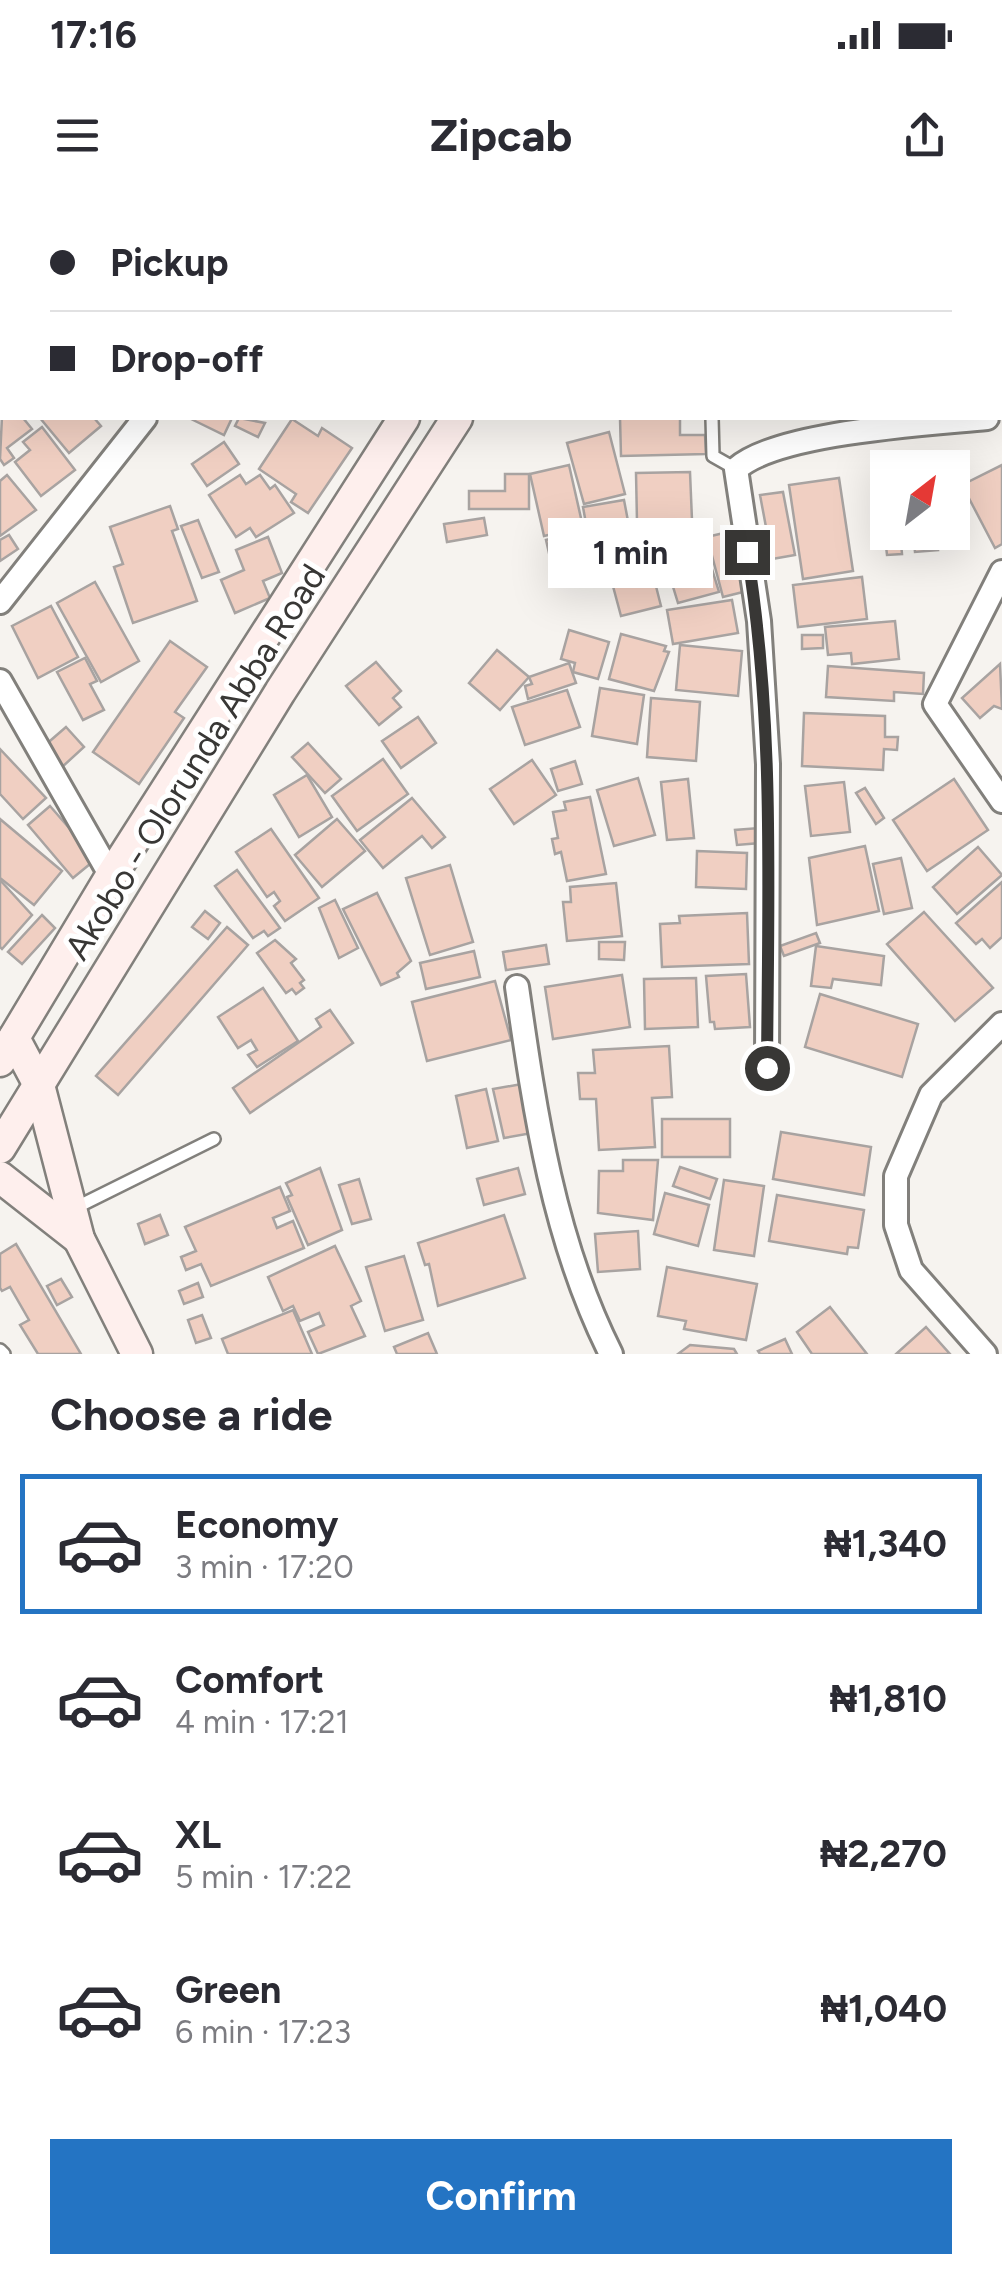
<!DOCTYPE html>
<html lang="en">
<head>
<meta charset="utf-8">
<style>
  :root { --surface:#fff; --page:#f7f7f7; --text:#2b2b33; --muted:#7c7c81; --line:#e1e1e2; --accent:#2474c3 }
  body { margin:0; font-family:Figtree,sans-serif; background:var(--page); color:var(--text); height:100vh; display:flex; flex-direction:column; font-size:38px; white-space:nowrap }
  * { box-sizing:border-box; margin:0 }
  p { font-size:32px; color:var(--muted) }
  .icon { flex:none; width:55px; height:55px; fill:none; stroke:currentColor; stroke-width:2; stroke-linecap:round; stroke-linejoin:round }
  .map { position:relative; height:1154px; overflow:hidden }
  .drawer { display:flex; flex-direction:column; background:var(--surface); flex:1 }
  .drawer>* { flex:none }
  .guide { position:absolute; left:0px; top:0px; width:1002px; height:220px; box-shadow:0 10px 40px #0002; display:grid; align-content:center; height:220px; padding:0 50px; background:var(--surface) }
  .needle { width:65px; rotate:31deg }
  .fabs { position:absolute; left:870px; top:250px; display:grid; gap:20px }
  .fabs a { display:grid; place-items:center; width:100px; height:100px; border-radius:0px; background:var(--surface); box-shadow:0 10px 40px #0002; font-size:50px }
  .end { position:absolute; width:45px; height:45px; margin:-22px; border:12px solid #383735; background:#fff; box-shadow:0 0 0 5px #fff }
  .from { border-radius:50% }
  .bubble { position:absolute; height:70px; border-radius:0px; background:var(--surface); box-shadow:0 10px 40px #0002; font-size:32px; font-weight:700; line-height:70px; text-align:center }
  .guide b { display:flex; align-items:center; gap:35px; height:95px; font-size:38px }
  .guide b+b { border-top:2px solid var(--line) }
  .guide i { width:25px; height:25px; background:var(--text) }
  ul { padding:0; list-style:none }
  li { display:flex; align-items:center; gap:30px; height:140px; margin:0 20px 15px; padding:0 30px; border:5px solid transparent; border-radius:0px }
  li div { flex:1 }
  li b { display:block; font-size:38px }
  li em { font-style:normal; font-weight:700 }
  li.active { border-color:var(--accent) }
  li>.icon { width:90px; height:90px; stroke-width:1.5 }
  h2 { padding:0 50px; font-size:45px; line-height:120px }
  .button { display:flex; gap:20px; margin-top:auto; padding:20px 50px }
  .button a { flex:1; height:115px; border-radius:0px; background:var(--accent); color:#fff; font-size:40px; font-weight:700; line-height:115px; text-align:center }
  .status { display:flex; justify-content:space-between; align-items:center; height:70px; padding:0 50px; background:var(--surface); direction:ltr }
  .status svg { height:28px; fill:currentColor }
  header { display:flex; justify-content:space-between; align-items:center; height:130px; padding:0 50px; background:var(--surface); font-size:45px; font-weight:700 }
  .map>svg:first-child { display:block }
  .building { fill:#f0cfc2; stroke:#a8a3a1; stroke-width:2.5 }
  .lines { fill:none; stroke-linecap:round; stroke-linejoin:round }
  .lane-casing { stroke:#82807c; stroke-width:16 }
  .street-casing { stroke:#82807c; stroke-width:28 }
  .secondary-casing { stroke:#82807c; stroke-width:35 }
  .lane { stroke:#fff; stroke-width:11 }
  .street { stroke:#fff; stroke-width:22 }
  .secondary { stroke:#feefed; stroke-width:30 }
  .route { stroke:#383735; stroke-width:12 }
  .labels { text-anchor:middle; stroke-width:10; stroke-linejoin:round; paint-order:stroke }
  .street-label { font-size:35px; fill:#383735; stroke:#fff }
</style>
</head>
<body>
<div class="status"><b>17:16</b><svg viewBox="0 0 49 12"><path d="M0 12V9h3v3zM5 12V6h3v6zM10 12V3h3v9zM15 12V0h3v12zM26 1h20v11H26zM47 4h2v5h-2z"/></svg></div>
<header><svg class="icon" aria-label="menu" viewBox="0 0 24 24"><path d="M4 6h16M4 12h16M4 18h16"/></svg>Zipcab<svg class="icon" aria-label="share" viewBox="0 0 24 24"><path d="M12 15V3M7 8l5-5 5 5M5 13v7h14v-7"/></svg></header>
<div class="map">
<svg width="1002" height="1154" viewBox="0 0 1002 1154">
  <rect width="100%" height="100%" fill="#f6f3ef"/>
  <g class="building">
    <path d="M 776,0 L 892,0 L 891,2 Z"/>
    <path d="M 2,216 L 23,218 L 32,229 L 7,248 L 14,258 L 4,265 L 0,259 Z"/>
    <path d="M 40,218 L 94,218 L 101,226 L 69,253 Z"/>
    <path d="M 189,218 L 232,218 L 224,235 Z"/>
    <path d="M 239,218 L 265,223 L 258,237 L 235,226 Z"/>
    <path d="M 620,218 L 680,218 L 680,235 L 705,235 L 706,254 L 621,256 Z"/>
    <path d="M 292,219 L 318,236 L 322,228 L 352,248 L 308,313 L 291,302 L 296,294 L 259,269 Z"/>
    <path d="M 42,227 L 75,270 L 41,296 L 15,262 L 30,250 L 23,242 Z"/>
    <path d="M 609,232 L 625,294 L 584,304 L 567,243 Z"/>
    <path d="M 224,242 L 239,264 L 207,286 L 192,264 Z"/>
    <path d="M 569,265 L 583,327 L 544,336 L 530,274 Z"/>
    <path d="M 1002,265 L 1002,344 L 995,348 L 962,285 Z"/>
    <path d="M 690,272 L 692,320 L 637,322 L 636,273 Z"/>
    <path d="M 505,274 L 529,274 L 529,309 L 469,309 L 469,291 L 505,291 Z"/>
    <path d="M 888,274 L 888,332 L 900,332 L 902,354 L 887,355 L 878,275 Z"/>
    <path d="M 7,275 L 36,310 L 0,336 L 0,281 Z"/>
    <path d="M 240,275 L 246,284 L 260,275 L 270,289 L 275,285 L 294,313 L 256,337 L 250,328 L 236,337 L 209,295 Z"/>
    <path d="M 839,278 L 853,371 L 803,379 L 789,285 Z"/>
    <path d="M 783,292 L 795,355 L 772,359 L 760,295 Z"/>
    <path d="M 624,300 L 628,321 L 587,329 L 583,307 Z"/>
    <path d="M 170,306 L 178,329 L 172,331 L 197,401 L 133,423 L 114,367 L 123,364 L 110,327 Z"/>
    <path d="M 952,306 L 956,339 L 937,341 L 938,350 L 915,352 L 913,332 L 952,332 Z"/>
    <path d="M 484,318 L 487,335 L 447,342 L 444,324 Z"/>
    <path d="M 198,320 L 219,372 L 202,378 L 181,326 Z"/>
    <path d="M 582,331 L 587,353 L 551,362 L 546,340 Z"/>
    <path d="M 732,331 L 747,391 L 723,397 L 707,337 Z"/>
    <path d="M 9,335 L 18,349 L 0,361 L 0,340 Z"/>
    <path d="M 268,337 L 282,373 L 263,381 L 270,398 L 235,413 L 221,380 L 244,370 L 236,350 Z"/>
    <path d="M 644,339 L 661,406 L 621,416 L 603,349 Z"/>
    <path d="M 704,343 L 719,392 L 678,403 L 663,354 Z"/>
    <path d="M 862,377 L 867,419 L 798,427 L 793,385 Z"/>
    <path d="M 95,382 L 139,461 L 101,482 L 57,403 Z"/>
    <path d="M 732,400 L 738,433 L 673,444 L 667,410 Z"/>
    <path d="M 51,406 L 78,457 L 38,478 L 12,426 Z"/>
    <path d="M 895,421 L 899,459 L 852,464 L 851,453 L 828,455 L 825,427 Z"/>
    <path d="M 569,430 L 609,442 L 598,479 L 573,472 L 575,463 L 561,459 Z"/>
    <path d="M 621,434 L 666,446 L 664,451 L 669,452 L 654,491 L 609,479 Z"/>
    <path d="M 802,435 L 823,435 L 823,448 L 802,449 Z"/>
    <path d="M 170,441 L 207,467 L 175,512 L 184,518 L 139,584 L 93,552 Z"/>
    <path d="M 680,445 L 742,451 L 738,496 L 676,490 Z"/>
    <path d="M 497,450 L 529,477 L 500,510 L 469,483 Z"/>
    <path d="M 85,458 L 97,481 L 90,484 L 104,510 L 83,520 L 57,472 Z"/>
    <path d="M 376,462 L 401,491 L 393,498 L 401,507 L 379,525 L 346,486 Z"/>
    <path d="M 569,463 L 576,483 L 528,499 L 525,486 L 532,484 L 529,477 Z"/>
    <path d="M 1000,464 L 1002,509 L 994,506 L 980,518 L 962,498 Z"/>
    <path d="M 828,466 L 924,473 L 923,494 L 894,492 L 894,501 L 826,497 Z"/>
    <path d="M 600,488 L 644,495 L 637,544 L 592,536 Z"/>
    <path d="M 567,490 L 580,527 L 525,545 L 512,507 Z"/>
    <path d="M 651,498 L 700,502 L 696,561 L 647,557 Z"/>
    <path d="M 804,513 L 885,516 L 885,537 L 898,537 L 897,550 L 884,549 L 883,570 L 802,566 Z"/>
    <path d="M 418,517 L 436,543 L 401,568 L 382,541 Z"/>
    <path d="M 66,527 L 84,547 L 61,568 L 43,547 Z"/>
    <path d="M 308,543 L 341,579 L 325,593 L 292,557 Z"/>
    <path d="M 0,549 L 46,598 L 23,619 L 0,594 Z"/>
    <path d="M 383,559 L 408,594 L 357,631 L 332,596 Z"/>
    <path d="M 532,560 L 556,595 L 514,624 L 490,589 Z"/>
    <path d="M 575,561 L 582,584 L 558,591 L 551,569 Z"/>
    <path d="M 307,575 L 332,617 L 299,637 L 274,595 Z"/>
    <path d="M 638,578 L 655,635 L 614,646 L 597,590 Z"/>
    <path d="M 688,579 L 694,638 L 667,640 L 661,582 Z"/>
    <path d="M 954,579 L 988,630 L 927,671 L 893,620 Z"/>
    <path d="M 844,582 L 850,632 L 811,636 L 805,586 Z"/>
    <path d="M 865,588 L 884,618 L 876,624 L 856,593 Z"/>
    <path d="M 590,597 L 606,674 L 567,681 L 561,652 L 555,654 L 552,639 L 558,638 L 553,612 L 566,610 L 564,602 Z"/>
    <path d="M 412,598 L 445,637 L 432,648 L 422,636 L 383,668 L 360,640 Z"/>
    <path d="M 50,606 L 96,659 L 73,678 L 28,625 Z"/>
    <path d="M 0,619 L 62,671 L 34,705 L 0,678 Z"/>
    <path d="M 337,619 L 365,651 L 322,687 L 295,655 Z"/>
    <path d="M 759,628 L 760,643 L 737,645 L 735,630 Z"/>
    <path d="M 271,629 L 319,698 L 285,721 L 274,706 L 280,701 L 274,692 L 267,697 L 236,652 Z"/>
    <path d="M 865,646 L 879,711 L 817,725 L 809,658 Z"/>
    <path d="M 978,647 L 1002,675 L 957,714 L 933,687 Z"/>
    <path d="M 697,651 L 747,653 L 746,689 L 696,687 Z"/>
    <path d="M 901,658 L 912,708 L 884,714 L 873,664 Z"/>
    <path d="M 450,665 L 473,742 L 430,755 L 406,678 Z"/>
    <path d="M 237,670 L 280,728 L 268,736 L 264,731 L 253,738 L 215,686 Z"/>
    <path d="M 0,680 L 32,715 L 2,749 L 0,747 Z"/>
    <path d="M 1002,682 L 1002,737 L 990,748 L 982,739 L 976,744 L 956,723 Z"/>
    <path d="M 616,683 L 622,736 L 567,741 L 563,702 L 571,702 L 570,687 Z"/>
    <path d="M 377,693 L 411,761 L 397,773 L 399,777 L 381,785 L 343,709 Z"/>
    <path d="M 335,700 L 358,748 L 339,758 L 319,708 Z"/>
    <path d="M 205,711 L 220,723 L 208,739 L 192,727 Z"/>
    <path d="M 924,712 L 993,788 L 955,821 L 887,744 Z"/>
    <path d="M 747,713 L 749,764 L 662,767 L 660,724 L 680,723 L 679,716 Z"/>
    <path d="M 42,715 L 55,728 L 22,764 L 8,752 Z"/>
    <path d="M 227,727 L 248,745 L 118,895 L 96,876 Z"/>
    <path d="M 816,733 L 820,743 L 784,756 L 780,746 Z"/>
    <path d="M 275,740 L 296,759 L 291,763 L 304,780 L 300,783 L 304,788 L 296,794 L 292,789 L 286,793 L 257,753 Z"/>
    <path d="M 599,742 L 625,742 L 624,760 L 599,759 Z"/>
    <path d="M 546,745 L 549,764 L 506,770 L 503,752 Z"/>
    <path d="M 816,746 L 884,756 L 881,785 L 833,779 L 831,788 L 811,786 Z"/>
    <path d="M 474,751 L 480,777 L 426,789 L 420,763 Z"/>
    <path d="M 746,774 L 750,827 L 715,829 L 714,822 L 710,822 L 706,776 Z"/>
    <path d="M 622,775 L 630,827 L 553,839 L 545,787 Z"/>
    <path d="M 696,778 L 698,827 L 645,829 L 644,779 Z"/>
    <path d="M 495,781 L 511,840 L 427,861 L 412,802 Z"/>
    <path d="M 263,788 L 298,841 L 257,867 L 248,855 L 257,850 L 251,840 L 238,848 L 218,817 Z"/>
    <path d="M 820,794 L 918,824 L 902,877 L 805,847 Z"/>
    <path d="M 330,810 L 353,843 L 250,913 L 233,888 L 321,827 L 316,819 Z"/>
    <path d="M 669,846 L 672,897 L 652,898 L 655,947 L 599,950 L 596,899 L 580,899 L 578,873 L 595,873 L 593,850 Z"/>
    <path d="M 522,884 L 532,933 L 504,938 L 493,889 Z"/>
    <path d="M 486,889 L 498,941 L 467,948 L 456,896 Z"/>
    <rect x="662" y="919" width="68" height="38"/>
    <path d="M 781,932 L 871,947 L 864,995 L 773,979 Z"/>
    <path d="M 623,960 L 658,960 L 653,1020 L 598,1013 L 599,971 L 623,971 Z"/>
    <path d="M 680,967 L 717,979 L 710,999 L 673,986 Z"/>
    <path d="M 320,968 L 342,1030 L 308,1045 L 287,997 L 292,995 L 286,983 Z"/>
    <path d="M 518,968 L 525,994 L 484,1005 L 477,979 Z"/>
    <path d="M 359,979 L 371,1019 L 352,1024 L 339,985 Z"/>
    <path d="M 724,980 L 764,986 L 754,1056 L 714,1050 Z"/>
    <path d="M 280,987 L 290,1011 L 273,1018 L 277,1028 L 293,1021 L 304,1048 L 211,1086 L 201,1064 L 186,1070 L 181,1057 L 196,1051 L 185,1027 Z"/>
    <path d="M 665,993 L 709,1005 L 698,1046 L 654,1034 Z"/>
    <path d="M 777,995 L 864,1010 L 858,1048 L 848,1047 L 847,1054 L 769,1041 Z"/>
    <path d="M 160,1015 L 168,1035 L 145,1044 L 138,1024 Z"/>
    <path d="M 504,1015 L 525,1078 L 438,1106 L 429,1064 L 425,1065 L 418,1043 Z"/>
    <path d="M 638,1031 L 640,1069 L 598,1072 L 595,1034 Z"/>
    <path d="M 16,1044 L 81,1154 L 38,1154 L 20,1125 L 29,1120 L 10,1087 L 2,1091 L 0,1088 L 0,1054 Z"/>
    <path d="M 335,1046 L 361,1101 L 351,1106 L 365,1136 L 318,1154 L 308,1132 L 324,1125 L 319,1113 L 300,1121 L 293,1106 L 283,1111 L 268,1077 Z"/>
    <path d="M 404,1056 L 423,1120 L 385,1131 L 366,1067 Z"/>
    <path d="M 667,1067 L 757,1084 L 746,1140 L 684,1129 L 686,1121 L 658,1116 Z"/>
    <path d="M 61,1079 L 72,1097 L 57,1105 L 47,1086 Z"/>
    <path d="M 198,1083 L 203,1097 L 184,1104 L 179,1091 Z"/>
    <path d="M 830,1107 L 867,1154 L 812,1154 L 797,1132 Z"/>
    <path d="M 293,1110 L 312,1154 L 228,1154 L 222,1139 Z"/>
    <path d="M 202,1115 L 211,1138 L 196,1143 L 188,1120 Z"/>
    <path d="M 926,1127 L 950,1154 L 896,1154 Z"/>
    <path d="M 428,1133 L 437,1154 L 397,1154 L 394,1147 Z"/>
    <path d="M 785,1139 L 792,1154 L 760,1154 L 758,1151 Z"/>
    <path d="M 690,1145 L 734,1149 L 737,1154 L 678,1154 Z"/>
  </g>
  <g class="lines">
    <g class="lane-casing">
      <g id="lane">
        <path d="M 712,218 L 713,256 L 736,269"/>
        <path d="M 75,1008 L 214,939"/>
        <path d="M 0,1150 L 4,1154"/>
      </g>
    </g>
    <g class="street-casing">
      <g id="street">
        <path d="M 317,2 L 319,0"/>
        <path d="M 1002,372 L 935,504 L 1002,601"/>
        <path d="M 0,402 L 145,218"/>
        <path d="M 0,481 L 111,676"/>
        <path d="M 517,787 C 535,912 553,1039 611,1154"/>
        <path d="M 767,868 L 768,564 L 759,421 L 736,269 C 777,232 927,224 987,218"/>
        <path d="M 985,1154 L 911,1070 L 896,1025 L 896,976 L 931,895 L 1002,824"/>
      </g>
    </g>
    <g class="secondary-casing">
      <g id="secondary">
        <path d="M 540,2 L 542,0"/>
        <path d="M 594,2 L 595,0"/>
        <path d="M 14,838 L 39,885 L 79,1039 L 137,1154"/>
        <path d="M 0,861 L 111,676 L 404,218"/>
        <path d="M 0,948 L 280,492 L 457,218"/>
        <path d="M 0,977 L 79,1039"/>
      </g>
    </g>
    <use href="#lane" class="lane"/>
    <use href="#street" class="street"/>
    <use href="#secondary" class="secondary"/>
  </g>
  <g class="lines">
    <path class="route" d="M 747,352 C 775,522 768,696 767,868"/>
  </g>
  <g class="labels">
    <g class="street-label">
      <text transform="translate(195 562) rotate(-58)" y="12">Akobo - Olorunda Abba Road</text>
    </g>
  </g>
</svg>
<div class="fabs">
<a><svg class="needle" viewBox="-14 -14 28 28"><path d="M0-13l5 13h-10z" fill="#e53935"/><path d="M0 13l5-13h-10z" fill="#7c7c81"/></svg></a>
</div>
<i class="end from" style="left:767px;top:868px"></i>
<i class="end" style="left:747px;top:352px"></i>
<div class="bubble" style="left:548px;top:318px;width:165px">1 min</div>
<div class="guide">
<b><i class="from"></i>Pickup</b>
<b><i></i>Drop-off</b>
</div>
</div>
<section class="drawer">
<h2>Choose a ride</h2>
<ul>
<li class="active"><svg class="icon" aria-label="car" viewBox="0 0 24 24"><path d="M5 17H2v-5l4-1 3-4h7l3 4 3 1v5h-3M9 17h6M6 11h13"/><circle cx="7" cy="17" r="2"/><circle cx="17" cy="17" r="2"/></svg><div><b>Economy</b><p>3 min · 17:20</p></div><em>₦1,340</em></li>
<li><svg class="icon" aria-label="car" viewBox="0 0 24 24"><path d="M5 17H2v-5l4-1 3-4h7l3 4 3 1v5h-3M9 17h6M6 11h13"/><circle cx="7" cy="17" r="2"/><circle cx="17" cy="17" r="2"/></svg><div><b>Comfort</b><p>4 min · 17:21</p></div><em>₦1,810</em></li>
<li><svg class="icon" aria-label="car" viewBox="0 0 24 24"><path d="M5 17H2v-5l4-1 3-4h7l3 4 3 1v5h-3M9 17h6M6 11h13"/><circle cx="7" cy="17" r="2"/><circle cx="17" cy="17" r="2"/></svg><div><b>XL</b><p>5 min · 17:22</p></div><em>₦2,270</em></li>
<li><svg class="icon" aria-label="car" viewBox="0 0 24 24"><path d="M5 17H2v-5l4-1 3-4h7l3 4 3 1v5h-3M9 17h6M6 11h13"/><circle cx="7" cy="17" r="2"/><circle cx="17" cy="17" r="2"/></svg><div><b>Green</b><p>6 min · 17:23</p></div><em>₦1,040</em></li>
</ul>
<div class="button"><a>Confirm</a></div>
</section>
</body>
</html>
